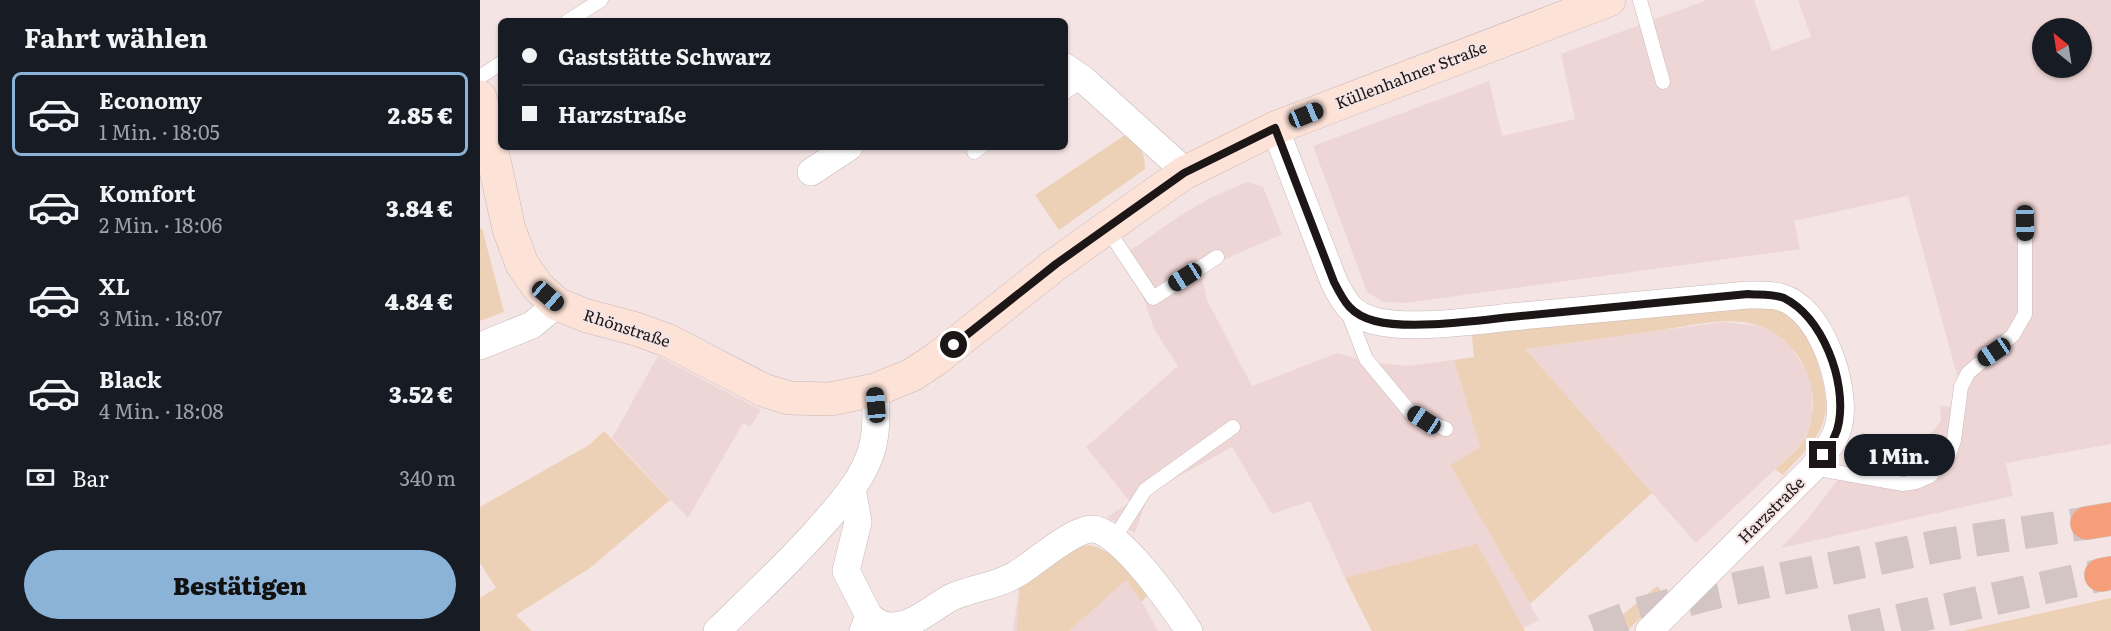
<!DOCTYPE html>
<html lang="de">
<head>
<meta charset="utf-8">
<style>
  :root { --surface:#171b24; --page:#20242c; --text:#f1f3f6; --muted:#9ea1a6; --line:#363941; --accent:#8ab3d7 }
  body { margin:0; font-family:Literata,serif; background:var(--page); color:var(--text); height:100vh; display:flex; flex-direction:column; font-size:22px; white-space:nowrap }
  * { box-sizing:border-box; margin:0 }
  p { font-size:20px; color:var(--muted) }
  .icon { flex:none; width:33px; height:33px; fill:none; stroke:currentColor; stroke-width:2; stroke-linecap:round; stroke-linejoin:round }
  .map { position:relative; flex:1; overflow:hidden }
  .sheet { display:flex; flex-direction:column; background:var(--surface); width:480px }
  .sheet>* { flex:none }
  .top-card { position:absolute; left:18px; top:18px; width:570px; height:132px; border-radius:9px; box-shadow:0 2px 4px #0004; display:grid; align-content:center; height:132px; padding:0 24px; background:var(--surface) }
  .needle { width:39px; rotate:330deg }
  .buttons { position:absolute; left:1552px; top:18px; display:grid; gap:12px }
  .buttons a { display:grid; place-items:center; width:60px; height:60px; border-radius:50%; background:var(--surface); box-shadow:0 2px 4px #0004; font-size:30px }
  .end { position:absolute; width:27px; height:27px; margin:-14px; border:8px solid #1c1616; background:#fff; box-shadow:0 0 0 3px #fff }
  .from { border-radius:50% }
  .bubble { position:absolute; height:42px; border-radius:21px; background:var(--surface); box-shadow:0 2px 4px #0004; font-size:20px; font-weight:800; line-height:42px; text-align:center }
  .car { position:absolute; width:18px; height:36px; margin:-18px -9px; border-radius:8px; box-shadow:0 0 4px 2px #0007; background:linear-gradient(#222 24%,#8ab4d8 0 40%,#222 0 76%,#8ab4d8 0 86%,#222 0) }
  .top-card b { display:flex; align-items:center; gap:21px; height:57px; font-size:22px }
  .top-card b+b { border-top:2px solid var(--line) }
  .top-card i { width:15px; height:15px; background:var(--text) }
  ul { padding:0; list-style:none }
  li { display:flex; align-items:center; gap:18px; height:84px; margin:0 12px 9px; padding:0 12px; border:3px solid transparent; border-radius:9px }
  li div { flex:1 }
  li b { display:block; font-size:22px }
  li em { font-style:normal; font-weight:800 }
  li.active { border-color:var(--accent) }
  li>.icon { width:54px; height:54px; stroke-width:1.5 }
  h2 { padding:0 24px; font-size:27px; line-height:72px }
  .pay { display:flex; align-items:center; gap:15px; height:66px; padding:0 24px; font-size:22px }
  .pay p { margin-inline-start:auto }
  .cta { display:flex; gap:12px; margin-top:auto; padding:12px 24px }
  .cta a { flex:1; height:69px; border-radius:36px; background:var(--accent); color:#111; font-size:24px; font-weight:800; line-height:69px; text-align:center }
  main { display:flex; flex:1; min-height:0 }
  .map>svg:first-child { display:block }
  .built { fill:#efd6d6; fill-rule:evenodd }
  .green { fill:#ecd1b6 }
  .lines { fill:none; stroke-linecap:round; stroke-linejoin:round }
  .highway-tunnel { stroke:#d4c5c5; stroke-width:33; stroke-dasharray:33 16; stroke-linecap:butt }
  .lane-casing { stroke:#c8b8b8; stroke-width:15 }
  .street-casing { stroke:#c8b8b8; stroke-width:28 }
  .secondary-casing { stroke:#c8b8b8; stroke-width:34 }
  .highway-casing { stroke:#c9c7c7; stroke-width:34 }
  .lane { stroke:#fff; stroke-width:14 }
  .street { stroke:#fff; stroke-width:27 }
  .secondary { stroke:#fce2d7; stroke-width:33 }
  .highway { stroke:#f69d7a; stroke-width:33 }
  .route { stroke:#1c1616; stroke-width:8 }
  .labels { text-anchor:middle; stroke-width:4.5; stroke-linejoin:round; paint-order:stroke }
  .street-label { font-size:16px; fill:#1c1616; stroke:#f5e4e4 }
</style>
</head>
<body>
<main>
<section class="sheet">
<h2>Fahrt wählen</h2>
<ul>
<li class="active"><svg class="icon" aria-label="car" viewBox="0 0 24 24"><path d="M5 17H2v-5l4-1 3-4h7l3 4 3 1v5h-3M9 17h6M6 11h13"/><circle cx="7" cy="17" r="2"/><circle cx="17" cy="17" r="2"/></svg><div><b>Economy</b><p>1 Min. · 18:05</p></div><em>2.85 €</em></li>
<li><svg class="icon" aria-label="car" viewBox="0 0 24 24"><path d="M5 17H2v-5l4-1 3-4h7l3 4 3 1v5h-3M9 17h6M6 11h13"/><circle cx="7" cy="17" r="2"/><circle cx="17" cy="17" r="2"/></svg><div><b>Komfort</b><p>2 Min. · 18:06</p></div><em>3.84 €</em></li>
<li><svg class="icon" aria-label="car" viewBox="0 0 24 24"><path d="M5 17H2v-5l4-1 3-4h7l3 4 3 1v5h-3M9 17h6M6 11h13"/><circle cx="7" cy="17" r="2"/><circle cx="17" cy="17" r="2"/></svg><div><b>XL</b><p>3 Min. · 18:07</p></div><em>4.84 €</em></li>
<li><svg class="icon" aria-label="car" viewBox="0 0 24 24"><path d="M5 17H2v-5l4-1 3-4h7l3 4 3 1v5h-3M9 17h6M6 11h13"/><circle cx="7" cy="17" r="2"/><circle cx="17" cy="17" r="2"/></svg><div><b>Black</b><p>4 Min. · 18:08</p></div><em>3.52 €</em></li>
</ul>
<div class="pay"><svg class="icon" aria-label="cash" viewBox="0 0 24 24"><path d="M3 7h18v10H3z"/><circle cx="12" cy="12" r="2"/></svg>Bar<p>340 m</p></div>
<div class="cta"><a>Bestätigen</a></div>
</section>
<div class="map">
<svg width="1631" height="631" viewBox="0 0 1631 631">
  <rect width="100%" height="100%" fill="#f5e4e4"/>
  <g class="built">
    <path d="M 1227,0 L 1274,0 L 1292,51 L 1331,37 L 1318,0 L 1631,0 L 1631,444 L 1526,463 L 1533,496 L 1301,548 L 1327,520 L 1376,456 L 1383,430 L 1389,451 L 1398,455 L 1436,443 L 1452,432 L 1461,421 L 1460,406 L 1486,408 L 1428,196 L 1314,221 L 1320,249 L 925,303 L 904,302 L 887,292 L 833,146 L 1009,81 L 1022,136 L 1095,119 L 1081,54 ZM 1563,28 L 1602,28 L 1602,68 L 1563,68 Z"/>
    <path d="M 767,182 L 783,187 L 802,234 L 721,270 L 726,298 L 772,386 L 858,353 L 886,362 L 928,366 L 974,360 L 1000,447 L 970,465 L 1059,620 L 1038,631 L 892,631 L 865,578 L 830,501 L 792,514 L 752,447 L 669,493 L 655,533 L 627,517 L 650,502 L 606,447 L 698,366 L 674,329 L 660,288 L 641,257 L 698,217 L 730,198 Z"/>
    <path d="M 1242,322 L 1280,326 L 1295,333 L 1311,347 L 1328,374 L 1332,388 L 1332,416 L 1328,430 L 1320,446 L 1216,543 L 1044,349 Z"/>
    <path d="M 178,356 L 281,410 L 270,427 L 263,423 L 208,518 L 132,438 Z"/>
    <path d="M 642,573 L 662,602 L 678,631 L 533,631 L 539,588 L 555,593 Z"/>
  </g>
  <g class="green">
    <path d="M 645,135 C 659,147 665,150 665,169 L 579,230 L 555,195 Z"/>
    <path d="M 2,228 L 24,312 L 0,321 L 0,229 Z"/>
    <path d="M 1285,306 C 1291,308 1298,309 1303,312 C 1328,326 1337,357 1343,383 C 1345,393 1347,405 1345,415 C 1340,440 1319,457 1303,475 L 1295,469 C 1303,462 1312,455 1319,447 C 1333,430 1336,402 1330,382 C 1324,358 1304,334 1280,326 C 1248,315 1209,326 1176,331 C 1132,337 1088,343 1045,349 L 1172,493 L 1050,604 L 970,465 L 1000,447 L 974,360 L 994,357 L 992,335 L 1258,307 Z"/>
    <path d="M 124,431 L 190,500 L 110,568 L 36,615 L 52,631 L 0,631 L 0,598 L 16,588 L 0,563 L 0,507 L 109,445 Z"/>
    <path d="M 997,544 L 1045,631 L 892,631 L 865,578 Z"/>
    <path d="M 609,545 C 637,551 651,574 667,596 L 662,602 L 646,580 L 589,631 L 537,631 L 540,583 L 556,578 L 576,561 L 597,547 Z"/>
    <path d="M 1177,586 L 1180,589 L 1181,598 L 1147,631 L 1123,631 Z"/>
    <path d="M 1631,598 L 1631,631 L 1483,631 L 1490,629 Z"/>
  </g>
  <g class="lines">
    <g class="highway-tunnel">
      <path d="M 1114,631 L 1158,614 L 1229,594 L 1463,545 L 1607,523"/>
      <path d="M 1371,631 L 1621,575"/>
    </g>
    <g class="lane-casing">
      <g id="lane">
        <path d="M 1160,0 L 1183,82"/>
        <path d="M 88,21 L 121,0"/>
        <path d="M 0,77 L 21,63"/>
        <path d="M 585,92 L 604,80"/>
        <path d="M 494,152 L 501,147"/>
        <path d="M 626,227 L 673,298 L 737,257"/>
        <path d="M 867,310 L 886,359 L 930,412 L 944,420 L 966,429"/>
        <path d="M 1333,468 L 1423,484 L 1436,482 L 1450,476 L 1468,458 L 1474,440 L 1481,387 L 1488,373 L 1533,335 L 1545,314 L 1545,223"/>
        <path d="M 634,539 L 665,490 L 753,427"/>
      </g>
    </g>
    <g class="street-casing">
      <g id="street">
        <path d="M 585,67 L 604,80 L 695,162 L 704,173"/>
        <path d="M 795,128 L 854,282 C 864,302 871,315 895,321 C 930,330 994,321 1031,317 C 1110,310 1189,302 1268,295 C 1278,295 1290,294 1300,297 C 1341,307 1367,387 1359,424 C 1355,442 1343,454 1333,468 L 1169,631"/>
        <path d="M 331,172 L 369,147"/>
        <path d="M 0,346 L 52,325 L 77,304"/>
        <path d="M 372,488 L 378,522 L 366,571 L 389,616 L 383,631"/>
        <path d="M 389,616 C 396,622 403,627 413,626 C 435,625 452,608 470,598 C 490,588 515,587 535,575 C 554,564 593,528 613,529 C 641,531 694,608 709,631"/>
        <path d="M 237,631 C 270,599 304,567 335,533 C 357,508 385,479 393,445 C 397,427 396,410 395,390"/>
      </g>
    </g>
    <g class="secondary-casing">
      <path id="secondary" d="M 0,97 L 29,229 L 42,264 L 58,287 L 77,304 L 107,316 L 156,329 L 189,341 L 283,390 L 309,398 L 350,399 L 395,390 L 432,375 L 456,359 L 576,264 L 704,173 L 795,128 L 1129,0"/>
    </g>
    <g class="highway-casing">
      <g id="highway">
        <path d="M 1607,523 L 1631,519"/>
        <path d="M 1621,575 L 1631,573"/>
      </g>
    </g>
    <use href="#lane" class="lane"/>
    <use href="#street" class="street"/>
    <use href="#secondary" class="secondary"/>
    <use href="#highway" class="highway"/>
  </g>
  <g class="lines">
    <path class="route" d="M 474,345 L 576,264 L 704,173 L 795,128 L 854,282 C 864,302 871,315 895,321 C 930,330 994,321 1031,317 C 1110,310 1189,302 1268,294 C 1279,295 1294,294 1304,298 C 1343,318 1366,380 1359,422 C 1357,435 1351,445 1343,455"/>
  </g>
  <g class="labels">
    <g class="street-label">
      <text transform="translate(931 75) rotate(-21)" y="6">Küllenhahner Straße</text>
      <text transform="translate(147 328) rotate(18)" y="6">Rhönstraße</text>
      <text transform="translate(1291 510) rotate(-45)" y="6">Harzstraße</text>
    </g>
  </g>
</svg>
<div class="buttons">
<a><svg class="needle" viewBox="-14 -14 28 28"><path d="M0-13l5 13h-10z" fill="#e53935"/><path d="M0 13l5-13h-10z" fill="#9ea1a6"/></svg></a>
</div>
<i class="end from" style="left:474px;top:345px"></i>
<i class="end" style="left:1343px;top:455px"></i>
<div class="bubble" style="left:1364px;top:434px;width:111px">1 Min.</div>
<i class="car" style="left:826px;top:115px;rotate:68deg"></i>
<i class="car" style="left:1545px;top:223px;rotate:179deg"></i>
<i class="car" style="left:705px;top:277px;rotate:238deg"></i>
<i class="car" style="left:68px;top:296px;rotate:131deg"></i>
<i class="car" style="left:1514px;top:352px;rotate:236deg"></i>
<i class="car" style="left:396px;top:405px;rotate:355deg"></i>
<i class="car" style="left:944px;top:420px;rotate:303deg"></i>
<div class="top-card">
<b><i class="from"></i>Gaststätte Schwarz</b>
<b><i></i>Harzstraße</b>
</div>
</div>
</main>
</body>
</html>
